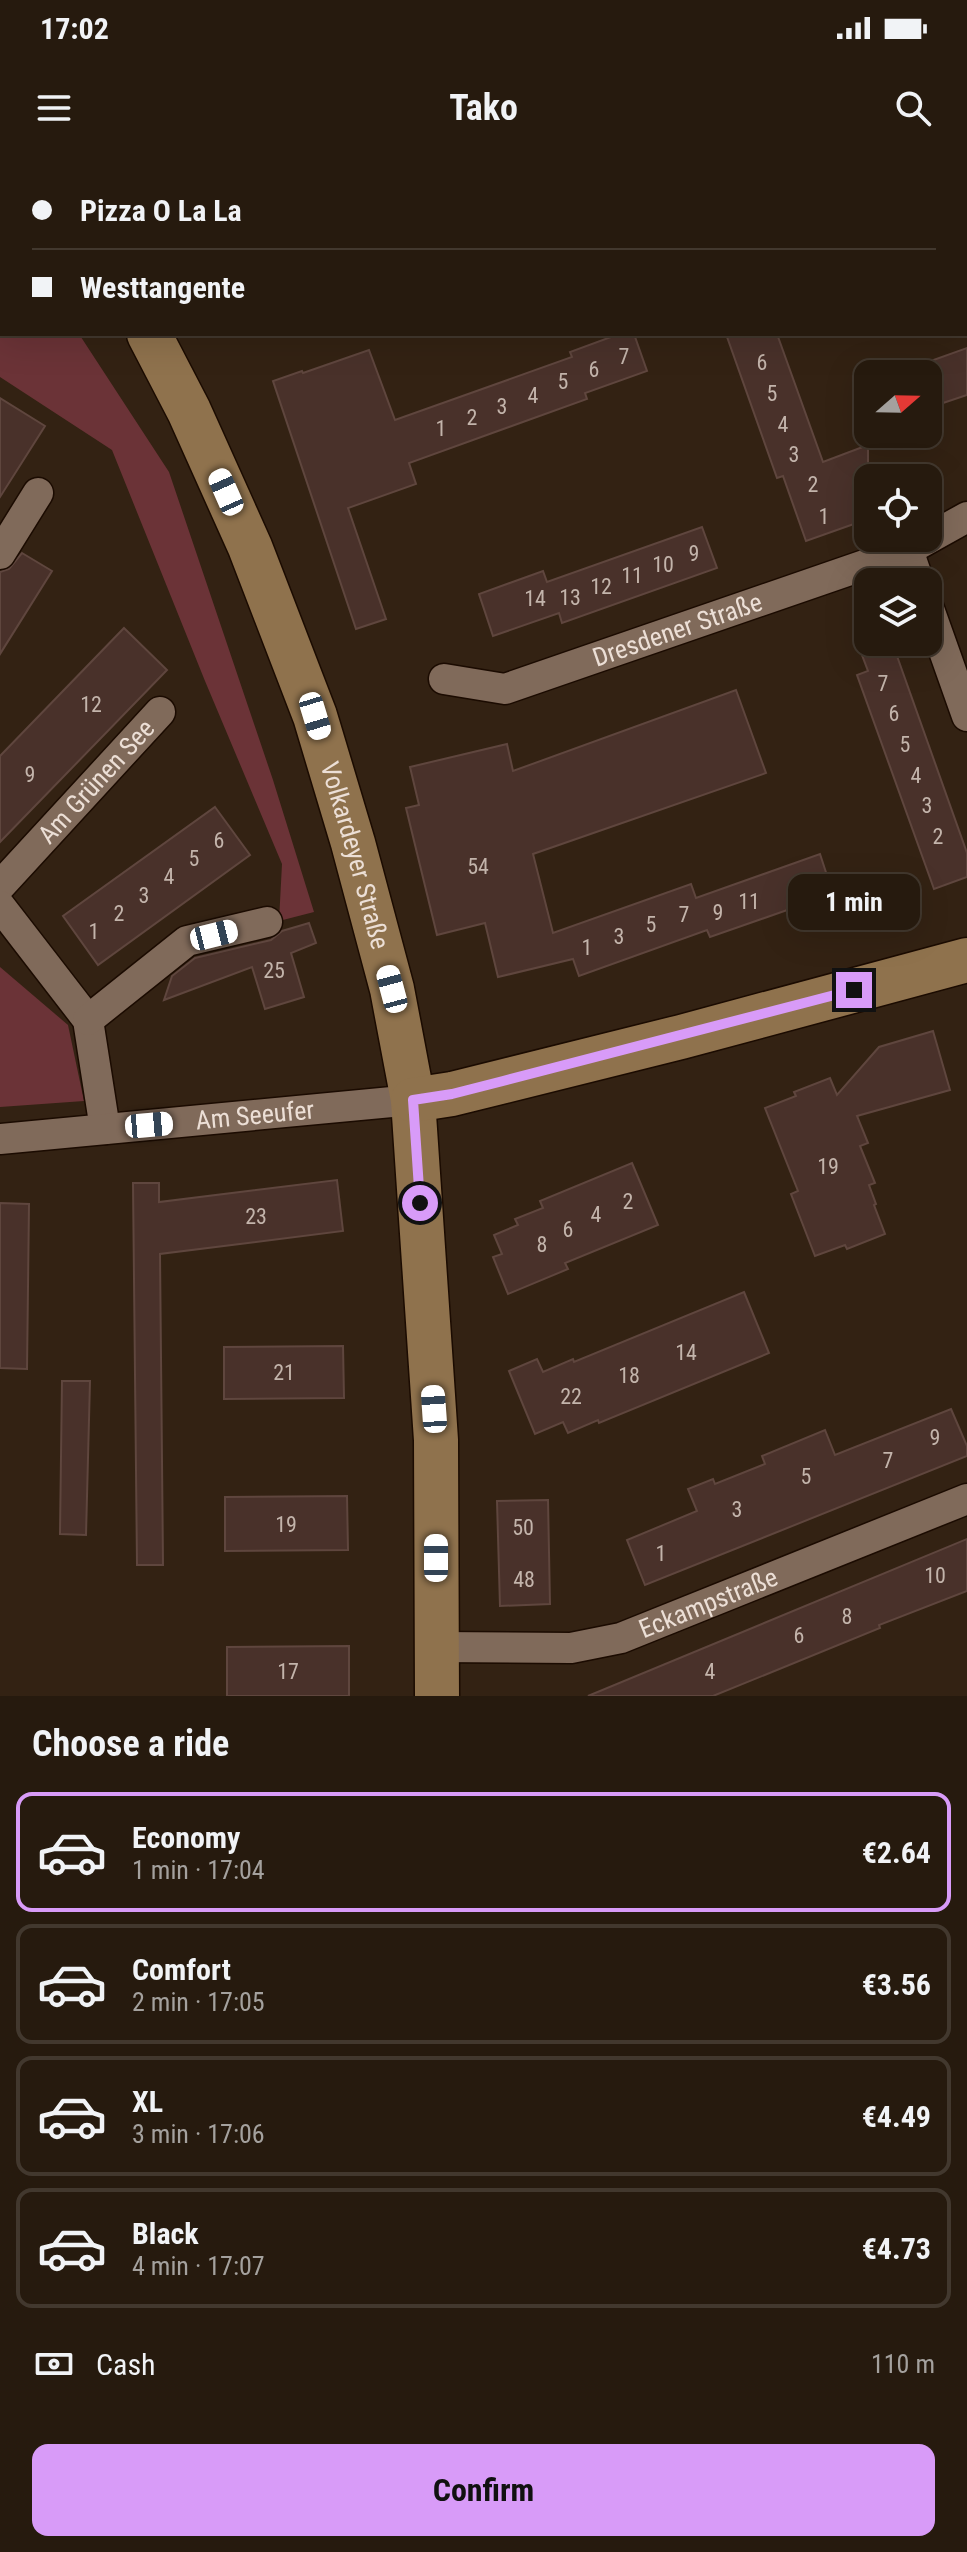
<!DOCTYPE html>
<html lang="en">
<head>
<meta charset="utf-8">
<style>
  :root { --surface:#261a0e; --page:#32271c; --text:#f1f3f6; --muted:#a4a19e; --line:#42382e; --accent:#d89bf8 }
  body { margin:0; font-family:"Roboto Condensed",sans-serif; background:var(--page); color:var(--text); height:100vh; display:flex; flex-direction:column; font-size:30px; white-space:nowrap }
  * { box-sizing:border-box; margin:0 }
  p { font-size:26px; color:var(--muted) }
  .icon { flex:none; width:44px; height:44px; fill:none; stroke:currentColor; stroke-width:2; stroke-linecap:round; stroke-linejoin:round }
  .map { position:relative; height:1536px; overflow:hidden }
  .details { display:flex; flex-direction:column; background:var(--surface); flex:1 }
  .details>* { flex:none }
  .top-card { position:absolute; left:0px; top:0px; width:968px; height:176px; box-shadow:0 8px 32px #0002,0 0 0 2px var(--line); display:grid; align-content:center; height:176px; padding:0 32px; background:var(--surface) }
  .needle { width:52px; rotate:70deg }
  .tools { position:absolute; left:854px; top:200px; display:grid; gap:16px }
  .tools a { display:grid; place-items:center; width:88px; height:88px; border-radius:16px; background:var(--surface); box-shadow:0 8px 32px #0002,0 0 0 2px var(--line); font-size:40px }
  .end { position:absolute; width:36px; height:36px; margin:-18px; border:10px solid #d89bf8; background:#111; box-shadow:0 0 0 4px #111 }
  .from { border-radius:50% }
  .bubble { position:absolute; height:56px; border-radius:16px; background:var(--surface); box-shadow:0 8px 32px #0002,0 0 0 2px var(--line); font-size:26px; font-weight:700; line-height:56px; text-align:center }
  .car { position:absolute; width:24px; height:48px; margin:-24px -12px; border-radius:10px; box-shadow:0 0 6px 2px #0007; background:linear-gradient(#fff 24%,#345 0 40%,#fff 0 76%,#345 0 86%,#fff 0) }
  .top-card b { display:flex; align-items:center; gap:28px; height:76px; font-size:30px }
  .top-card b+b { border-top:2px solid var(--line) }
  .top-card i { width:20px; height:20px; background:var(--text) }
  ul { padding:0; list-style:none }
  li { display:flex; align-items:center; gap:24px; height:120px; margin:0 16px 12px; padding:0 16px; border:4px solid var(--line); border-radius:16px }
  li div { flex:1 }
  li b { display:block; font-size:30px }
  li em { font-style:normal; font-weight:700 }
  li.active { border-color:var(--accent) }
  li>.icon { width:72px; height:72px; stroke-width:1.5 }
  h2 { padding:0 32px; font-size:36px; line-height:96px }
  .pay { display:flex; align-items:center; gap:20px; height:88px; padding:0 32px; font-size:30px }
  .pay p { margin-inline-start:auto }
  .action { display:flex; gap:16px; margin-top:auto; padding:16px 32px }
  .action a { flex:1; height:92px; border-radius:16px; background:var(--accent); color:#111; font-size:32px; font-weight:700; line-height:92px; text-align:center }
  .status { display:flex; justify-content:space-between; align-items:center; height:56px; padding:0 40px; background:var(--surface); direction:ltr }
  .status svg { height:22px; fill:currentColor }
  header { display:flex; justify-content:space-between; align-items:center; height:104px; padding:0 32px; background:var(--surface); font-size:36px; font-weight:700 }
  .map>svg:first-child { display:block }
  .green { fill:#6b3337 }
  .building { fill:#49312a; stroke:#5f463e; stroke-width:2 }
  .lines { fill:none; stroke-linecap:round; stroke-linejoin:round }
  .street-casing { stroke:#1b0b01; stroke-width:33 }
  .secondary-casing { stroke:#1b0b01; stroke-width:47 }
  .street { stroke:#806a5a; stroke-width:30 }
  .secondary { stroke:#8f724d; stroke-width:44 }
  .route { stroke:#d89bf8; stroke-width:10 }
  .labels { text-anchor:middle; stroke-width:7; stroke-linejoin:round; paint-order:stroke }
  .number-label { font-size:22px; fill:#c3b4ab }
  .street-label { font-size:26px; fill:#ecdfd6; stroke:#29180a }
</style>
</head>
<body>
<div class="status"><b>17:02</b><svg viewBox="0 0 49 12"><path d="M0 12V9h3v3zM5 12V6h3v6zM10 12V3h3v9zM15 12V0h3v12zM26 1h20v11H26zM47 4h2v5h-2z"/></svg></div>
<header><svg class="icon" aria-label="menu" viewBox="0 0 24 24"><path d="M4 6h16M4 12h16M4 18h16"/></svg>Tako<svg class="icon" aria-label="search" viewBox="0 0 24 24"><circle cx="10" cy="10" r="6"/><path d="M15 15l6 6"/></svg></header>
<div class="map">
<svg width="967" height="1536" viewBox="0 0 967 1536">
  <rect width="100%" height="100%" fill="#332213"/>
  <g class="green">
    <path d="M 0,32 L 2,36 L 2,174 L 79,174 L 169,312 L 273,620 L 314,752 L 279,761 L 282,704 L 205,521 L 112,290 L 0,217 Z"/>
    <path d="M 0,807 L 68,865 L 84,941 L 0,947 Z"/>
  </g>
  <g class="building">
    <path d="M 619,174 L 634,174 L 647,211 L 585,233 L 587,239 L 409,303 L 416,324 L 348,348 L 386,459 L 356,469 L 273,221 L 302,211 L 303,213 L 369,190 L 395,260 L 572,197 L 570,192 Z"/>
    <path d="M 726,174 L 777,174 L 823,302 L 868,285 L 868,359 L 806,381 L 783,316 L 777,318 Z"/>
    <path d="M 967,188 L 967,235 L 928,248 L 928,202 Z"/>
    <path d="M 0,238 L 45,266 L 0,337 Z"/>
    <path d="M 702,367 L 717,408 L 562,463 L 559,453 L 493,476 L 479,434 L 543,411 L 547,422 Z"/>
    <path d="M 22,393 L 52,411 L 0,494 L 0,412 L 9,409 Z"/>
    <path d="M 124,468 L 167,510 L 0,682 L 0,596 Z"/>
    <path d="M 857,482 L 892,482 L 967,693 L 967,717 L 934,729 L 857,515 L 868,511 Z"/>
    <path d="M 736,530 L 766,613 L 533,694 L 553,773 L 691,724 L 696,738 L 820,694 L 833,734 L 710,777 L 707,770 L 579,816 L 573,799 L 498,817 L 485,763 L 437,775 L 406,648 L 419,645 L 410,607 L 507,584 L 513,611 Z"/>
    <path d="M 215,647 L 250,695 L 98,805 L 63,756 Z"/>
    <path d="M 309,763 L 316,783 L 291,793 L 304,837 L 265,849 L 252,807 L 164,840 L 172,816 L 195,798 L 271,780 L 282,771 Z"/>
    <path d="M 933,871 L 950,930 L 857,956 L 868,983 L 860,986 L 875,1023 L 869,1025 L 876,1044 L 874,1045 L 885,1074 L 847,1089 L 845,1085 L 815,1096 L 791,1034 L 798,1031 L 765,948 L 796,936 L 794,932 L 830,918 L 837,935 L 879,887 Z"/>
    <path d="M 632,1003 L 658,1065 L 565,1103 L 568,1109 L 508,1134 L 493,1097 L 502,1094 L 494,1075 L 518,1065 L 515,1059 L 543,1048 L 540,1041 Z"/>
    <path d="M 337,1020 L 343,1071 L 160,1094 L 163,1405 L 137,1405 L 133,1023 L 159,1023 L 159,1042 Z"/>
    <path d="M 0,1043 L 29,1044 L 27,1209 L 0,1208 Z"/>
    <path d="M 744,1132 L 769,1193 L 599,1263 L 598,1260 L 568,1273 L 563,1262 L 535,1274 L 509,1211 L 537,1199 L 543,1212 L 573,1199 L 574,1202 Z"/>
    <path d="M 343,1186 L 344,1238 L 224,1239 L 224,1187 Z"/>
    <path d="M 62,1221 L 90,1221 L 86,1375 L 60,1374 Z"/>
    <path d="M 951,1249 L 967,1286 L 967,1296 L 645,1425 L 627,1380 L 697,1351 L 688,1329 L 713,1319 L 715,1324 L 765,1304 L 762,1296 L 825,1270 L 835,1295 Z"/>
    <path d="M 347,1336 L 348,1390 L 225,1391 L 225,1337 Z"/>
    <path d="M 548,1340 L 550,1444 L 500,1446 L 497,1341 Z"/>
    <path d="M 967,1379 L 967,1431 L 879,1465 L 880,1468 L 713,1536 L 588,1536 Z"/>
    <path d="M 349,1486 L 349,1536 L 227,1536 L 227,1487 Z"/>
  </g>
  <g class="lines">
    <g class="street-casing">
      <g id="street">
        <path d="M 908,390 L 967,357"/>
        <path d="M 0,394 L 38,333"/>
        <path d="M 928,446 L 967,556"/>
        <path id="s1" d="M 444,519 L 505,529 L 908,390 L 919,422"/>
        <path id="s2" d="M 0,726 L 160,552"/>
        <path d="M 0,746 L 88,860 L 105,969"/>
        <path d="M 88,860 L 187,781 L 267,762"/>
        <path id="s3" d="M 0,979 L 413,940"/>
        <path id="s4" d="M 436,1487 L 571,1488 L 621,1478 L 967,1339"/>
      </g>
    </g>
    <g class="secondary-casing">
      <g id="secondary">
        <path d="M 58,0 L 59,2"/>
        <path id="s5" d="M 149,174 L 189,251 L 250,387 L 315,556 L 353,683 L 392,829 L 413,940 L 436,1280 L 437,1536"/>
        <path d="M 413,940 L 452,934 L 681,877 L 967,800"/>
      </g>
    </g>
    <use href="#street" class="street"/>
    <use href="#secondary" class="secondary"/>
  </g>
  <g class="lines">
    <path class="route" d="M 420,1043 L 413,940 L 452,934 L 503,921 L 854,830"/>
  </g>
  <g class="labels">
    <g class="number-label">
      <text x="624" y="204">7</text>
      <text x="762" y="210">6</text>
      <text x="594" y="217">6</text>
      <text x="563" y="229">5</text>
      <text x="772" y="241">5</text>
      <text x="533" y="243">4</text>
      <text x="502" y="254">3</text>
      <text x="472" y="265">2</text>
      <text x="783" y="272">4</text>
      <text x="441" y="276">1</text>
      <text x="794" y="302">3</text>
      <text x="813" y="332">2</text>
      <text x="824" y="364">1</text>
      <text x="694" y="401">9</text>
      <text x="663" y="412">10</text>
      <text x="632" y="423">11</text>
      <text x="601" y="434">12</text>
      <text x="570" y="445">13</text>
      <text x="535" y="446">14</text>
      <text x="883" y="531">7</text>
      <text x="91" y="552">12</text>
      <text x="894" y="561">6</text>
      <text x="905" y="592">5</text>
      <text x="30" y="622">9</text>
      <text x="916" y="623">4</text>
      <text x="927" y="653">3</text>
      <text x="938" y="684">2</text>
      <text x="219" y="688">6</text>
      <text x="194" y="706">5</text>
      <text x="478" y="714">54</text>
      <text x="169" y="724">4</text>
      <text x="144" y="743">3</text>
      <text x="749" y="749">11</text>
      <text x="718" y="760">9</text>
      <text x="119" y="761">2</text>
      <text x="684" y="762">7</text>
      <text x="651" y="772">5</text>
      <text x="94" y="779">1</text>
      <text x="619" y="784">3</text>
      <text x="587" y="795">1</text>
      <text x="274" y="818">25</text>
      <text x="828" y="1014">19</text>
      <text x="628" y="1049">2</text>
      <text x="596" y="1062">4</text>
      <text x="256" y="1064">23</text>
      <text x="568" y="1077">6</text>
      <text x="542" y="1092">8</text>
      <text x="686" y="1200">14</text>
      <text x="284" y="1220">21</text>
      <text x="629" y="1223">18</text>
      <text x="571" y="1244">22</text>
      <text x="935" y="1285">9</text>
      <text x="888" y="1308">7</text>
      <text x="806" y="1324">5</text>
      <text x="737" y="1357">3</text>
      <text x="286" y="1372">19</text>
      <text x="523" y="1375">50</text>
      <text x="661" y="1401">1</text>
      <text x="935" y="1423">10</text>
      <text x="524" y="1427">48</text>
      <text x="847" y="1464">8</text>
      <text x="799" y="1483">6</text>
      <text x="288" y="1519">17</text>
      <text x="710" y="1519">4</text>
    </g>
    <g class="street-label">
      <text dy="9" stroke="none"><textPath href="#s1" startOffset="244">Dresdener Straße</textPath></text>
      <text dy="9" stroke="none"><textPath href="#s2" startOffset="142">Am Grünen See</textPath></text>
      <text dy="9" stroke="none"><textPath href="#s5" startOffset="562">Volkardeyer Straße</textPath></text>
      <text dy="9" stroke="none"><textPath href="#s3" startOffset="256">Am Seeufer</textPath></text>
      <text dy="9" stroke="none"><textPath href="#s4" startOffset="280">Eckampstraße</textPath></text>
    </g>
  </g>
</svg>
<div class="tools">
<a><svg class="needle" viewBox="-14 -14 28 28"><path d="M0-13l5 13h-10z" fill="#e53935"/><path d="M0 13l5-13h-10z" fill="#a4a19e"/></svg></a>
<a><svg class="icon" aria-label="locate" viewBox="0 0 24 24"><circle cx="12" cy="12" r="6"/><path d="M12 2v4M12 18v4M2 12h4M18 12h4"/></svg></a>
<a><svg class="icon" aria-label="layers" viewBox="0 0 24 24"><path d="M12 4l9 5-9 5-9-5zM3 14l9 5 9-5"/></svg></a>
</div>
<i class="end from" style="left:420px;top:1043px"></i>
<i class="end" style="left:854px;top:830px"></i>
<div class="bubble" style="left:788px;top:714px;width:132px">1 min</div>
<i class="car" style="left:226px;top:332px;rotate:336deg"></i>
<i class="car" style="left:315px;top:556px;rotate:163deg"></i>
<i class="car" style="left:214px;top:775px;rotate:76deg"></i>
<i class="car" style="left:392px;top:829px;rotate:345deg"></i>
<i class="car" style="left:149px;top:965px;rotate:85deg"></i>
<i class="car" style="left:434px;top:1249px;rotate:356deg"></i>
<i class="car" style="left:436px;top:1398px;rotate:0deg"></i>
<div class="top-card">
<b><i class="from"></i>Pizza O La La</b>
<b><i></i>Westtangente</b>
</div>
</div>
<section class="details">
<h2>Choose a ride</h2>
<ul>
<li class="active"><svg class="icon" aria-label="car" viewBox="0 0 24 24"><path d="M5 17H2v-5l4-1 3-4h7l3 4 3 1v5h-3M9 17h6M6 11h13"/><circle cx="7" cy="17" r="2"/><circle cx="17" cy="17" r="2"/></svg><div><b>Economy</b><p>1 min · 17:04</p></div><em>€2.64</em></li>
<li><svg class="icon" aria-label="car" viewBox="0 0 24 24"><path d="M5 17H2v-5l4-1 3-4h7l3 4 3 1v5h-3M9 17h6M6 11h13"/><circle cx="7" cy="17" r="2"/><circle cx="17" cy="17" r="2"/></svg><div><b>Comfort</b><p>2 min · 17:05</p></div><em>€3.56</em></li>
<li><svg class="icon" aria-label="car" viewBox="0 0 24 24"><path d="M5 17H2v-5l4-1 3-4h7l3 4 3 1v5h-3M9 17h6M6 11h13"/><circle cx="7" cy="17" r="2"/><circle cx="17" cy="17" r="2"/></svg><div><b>XL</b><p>3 min · 17:06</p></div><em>€4.49</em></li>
<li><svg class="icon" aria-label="car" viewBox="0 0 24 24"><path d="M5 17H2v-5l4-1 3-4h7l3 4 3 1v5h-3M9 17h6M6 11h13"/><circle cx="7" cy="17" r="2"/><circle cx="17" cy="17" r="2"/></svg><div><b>Black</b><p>4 min · 17:07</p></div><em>€4.73</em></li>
</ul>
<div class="pay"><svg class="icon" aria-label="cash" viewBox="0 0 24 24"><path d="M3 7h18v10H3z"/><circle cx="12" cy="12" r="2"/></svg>Cash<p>110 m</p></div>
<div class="action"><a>Confirm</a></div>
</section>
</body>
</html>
